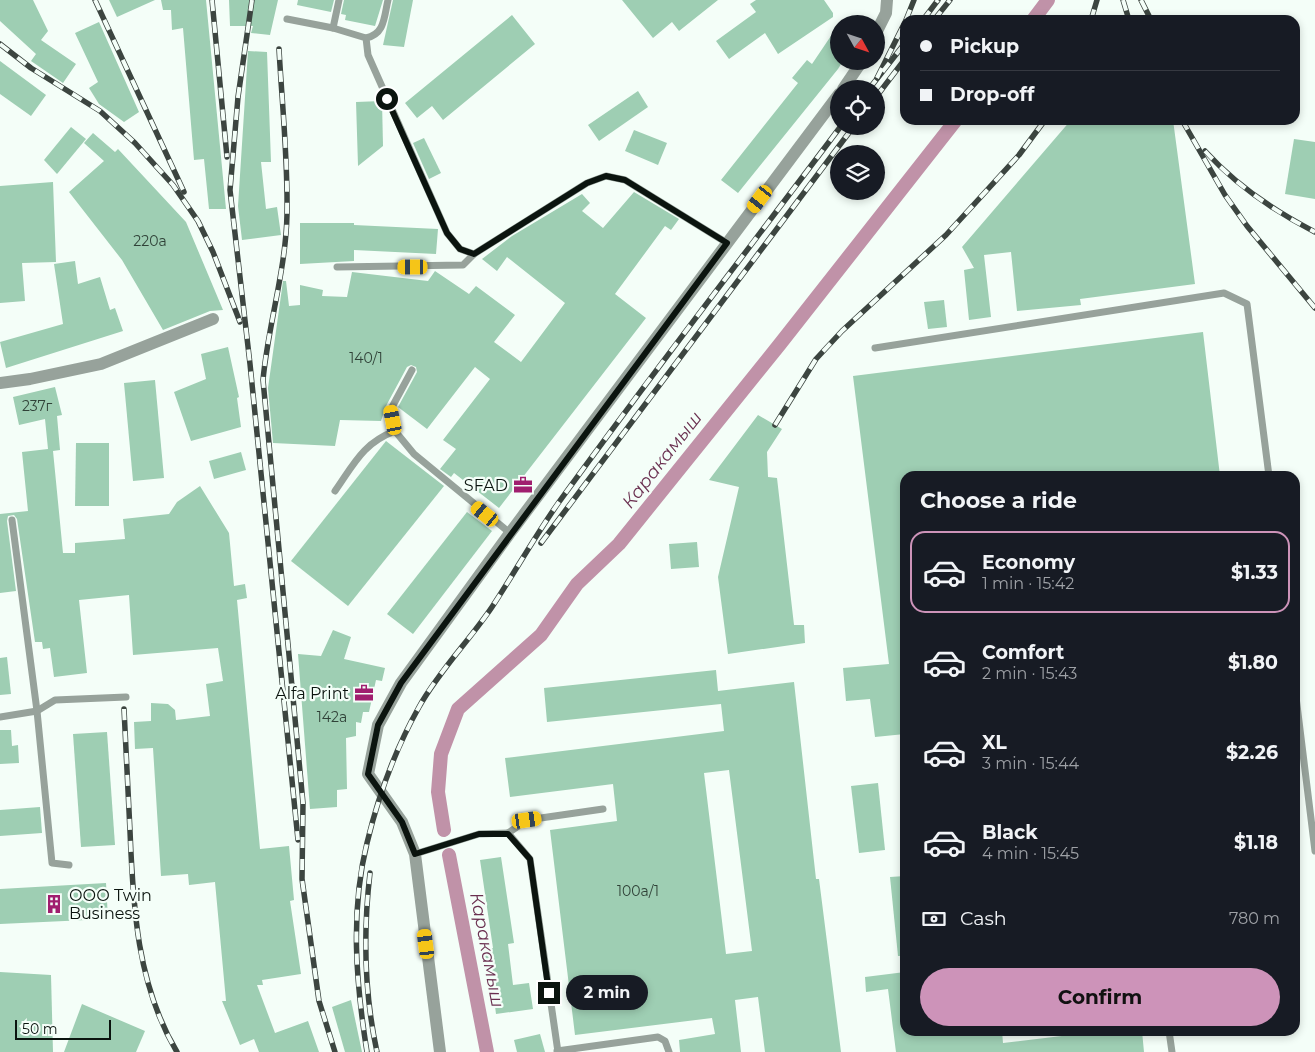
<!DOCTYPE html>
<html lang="en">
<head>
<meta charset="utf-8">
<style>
  :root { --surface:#171b24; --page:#20242c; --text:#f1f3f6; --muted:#9ea1a6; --line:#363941; --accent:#cd93b9 }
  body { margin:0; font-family:Montserrat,sans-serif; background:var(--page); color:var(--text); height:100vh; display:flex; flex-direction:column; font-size:19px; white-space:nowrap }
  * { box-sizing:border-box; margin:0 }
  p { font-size:16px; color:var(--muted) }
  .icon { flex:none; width:28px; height:28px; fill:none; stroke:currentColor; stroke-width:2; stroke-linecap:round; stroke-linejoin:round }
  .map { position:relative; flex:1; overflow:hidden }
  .sheet { position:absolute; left:900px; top:471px; width:400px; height:565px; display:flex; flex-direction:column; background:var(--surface); border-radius:15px; box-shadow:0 2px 8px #0003 }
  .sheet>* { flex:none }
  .guide { position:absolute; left:900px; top:15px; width:400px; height:110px; border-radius:15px; box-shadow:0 2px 8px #0003; display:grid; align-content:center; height:110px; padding:0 20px; background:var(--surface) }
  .needle { width:32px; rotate:130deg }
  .tools { position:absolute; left:830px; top:15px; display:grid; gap:10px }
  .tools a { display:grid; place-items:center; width:55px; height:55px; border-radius:50%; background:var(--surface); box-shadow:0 2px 8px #0003; font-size:25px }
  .scale { position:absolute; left:15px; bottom:12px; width:96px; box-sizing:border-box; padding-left:5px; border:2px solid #0b140f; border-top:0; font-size:14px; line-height:18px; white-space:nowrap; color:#0b140f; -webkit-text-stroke:4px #f4fef8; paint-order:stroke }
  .end { position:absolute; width:22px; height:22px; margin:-11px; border:6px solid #0b140f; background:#fff; box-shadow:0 0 0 2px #fff }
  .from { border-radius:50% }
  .bubble { position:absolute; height:35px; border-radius:18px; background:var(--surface); box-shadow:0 2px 8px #0003; font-size:16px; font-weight:700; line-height:35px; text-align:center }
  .car { position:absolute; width:15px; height:30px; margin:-15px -8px; border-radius:6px; box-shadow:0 0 4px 1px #0007; background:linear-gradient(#f5c518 24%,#345 0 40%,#f5c518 0 76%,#345 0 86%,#f5c518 0) }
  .guide b { display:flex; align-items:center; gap:18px; height:48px; font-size:19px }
  .guide b+b { border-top:1px solid var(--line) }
  .guide i { width:12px; height:12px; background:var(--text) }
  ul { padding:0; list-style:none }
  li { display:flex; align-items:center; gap:15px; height:82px; margin:0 10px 8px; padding:0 10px; border:2px solid transparent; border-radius:15px }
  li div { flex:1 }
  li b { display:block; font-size:19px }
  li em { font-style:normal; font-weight:700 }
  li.active { border-color:var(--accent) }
  li>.icon { width:45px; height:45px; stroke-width:1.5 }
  h2 { padding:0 20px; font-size:22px; line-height:60px }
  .pay { display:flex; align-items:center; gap:12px; height:55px; padding:0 20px; font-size:19px }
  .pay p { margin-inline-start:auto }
  .cta { display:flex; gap:10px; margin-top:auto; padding:10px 20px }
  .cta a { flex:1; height:58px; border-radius:30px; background:var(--accent); color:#111; font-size:20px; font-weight:700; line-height:58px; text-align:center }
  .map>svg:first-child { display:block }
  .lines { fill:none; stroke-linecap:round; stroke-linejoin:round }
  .canal { stroke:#c092a8; stroke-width:14 }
  .building { fill:#9eceb3; fill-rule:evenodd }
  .lane { stroke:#97a29b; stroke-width:7 }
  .street { stroke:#97a29b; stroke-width:12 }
  .rail-casing { stroke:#3c4540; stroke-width:5.5 }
  .rail { stroke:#f4fef8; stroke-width:4; stroke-dasharray:11; stroke-linecap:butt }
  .route { stroke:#0b140f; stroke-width:6 }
  .labels { text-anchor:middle; stroke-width:4.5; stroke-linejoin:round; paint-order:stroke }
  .number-label { font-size:14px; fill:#304238 }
  .poi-label { font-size:16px; fill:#0b140f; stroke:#f4fef8; text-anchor:end }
  .water-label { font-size:18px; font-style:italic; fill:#6a3050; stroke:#f4fef8 }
</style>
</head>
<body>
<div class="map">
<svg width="1315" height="1052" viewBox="0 0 1315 1052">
  <rect width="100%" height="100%" fill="#f4fef8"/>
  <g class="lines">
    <g class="canal">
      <path d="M 1033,20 L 1048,0"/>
      <path d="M 444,830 L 438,792 L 441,754 L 458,709 L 541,635 L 577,584 L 619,544 L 780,344 L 956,120"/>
      <path d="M 449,855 L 487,1052"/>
    </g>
  </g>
  <g class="building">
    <path d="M 0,0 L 33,0 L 48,31 L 41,40 L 76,64 L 63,83 L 31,61 L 36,54 L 0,21 Z"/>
    <path d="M 109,0 L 155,0 L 117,17 Z"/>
    <path d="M 161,0 L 206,0 L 226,209 L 209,209 L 204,159 L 194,160 L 183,28 L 172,30 L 171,10 L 163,10 Z"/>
    <path d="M 229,0 L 278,0 L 270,35 L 251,33 L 253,26 L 230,26 Z"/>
    <path d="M 298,0 L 334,0 L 331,12 L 297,5 Z"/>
    <path d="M 344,0 L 383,0 L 375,26 L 345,20 L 346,15 L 341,14 Z"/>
    <path d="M 393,0 L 413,0 L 404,47 L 383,45 Z"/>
    <path d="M 622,0 L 718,0 L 679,31 L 672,22 L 653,38 Z"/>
    <path d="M 756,0 L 824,0 L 833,13 L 833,17 L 778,54 L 765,33 L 729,59 L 716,41 L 756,12 L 750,4 Z"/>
    <path d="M 512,15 L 535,44 L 443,120 L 432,106 L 417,118 L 405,103 Z"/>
    <path d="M 99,22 L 139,112 L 124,122 L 99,104 L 89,88 L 98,82 L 75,33 Z"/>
    <path d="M 839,24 L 839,61 L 843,61 L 838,69 L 738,193 L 721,180 L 798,83 L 792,78 L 807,60 L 812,64 Z"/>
    <path d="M 248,51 L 267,52 L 271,162 L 261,162 L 266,209 L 277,207 L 281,235 L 242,240 L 238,206 Z"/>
    <path d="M 0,61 L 46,95 L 31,116 L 0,94 Z"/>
    <path d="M 638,91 L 648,107 L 599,141 L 588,125 Z"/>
    <path d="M 382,101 L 383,146 L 358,166 L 356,102 Z"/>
    <path d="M 1071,120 L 1173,120 L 1195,284 L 1080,299 L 1081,305 L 1017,311 L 1011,252 L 984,255 L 991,317 L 969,320 L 964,270 L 974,268 L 962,247 Z"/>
    <path d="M 71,127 L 86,139 L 57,174 L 44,160 Z"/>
    <path d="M 634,130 L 667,143 L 658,165 L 625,151 Z"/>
    <path d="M 93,133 L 115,152 L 118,149 L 186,222 L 223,310 L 210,311 L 163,330 L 122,260 L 69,192 L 104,161 L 84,143 Z"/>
    <path d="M 424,138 L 441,173 L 429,179 L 413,143 Z"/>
    <path d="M 1294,139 L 1315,142 L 1315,199 L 1285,194 Z"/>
    <path d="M 53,182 L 56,262 L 22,263 L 25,301 L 0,303 L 0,186 Z"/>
    <path d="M 634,192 L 679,219 L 671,230 L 665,226 L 615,294 L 646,318 L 499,508 L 454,473 L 451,477 L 440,469 L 456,449 L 443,440 L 490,379 L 475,367 L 427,429 L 398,407 L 417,372 L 416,367 L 411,365 L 407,367 L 386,406 L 381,421 L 340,420 L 335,446 L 273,443 L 268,388 L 283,281 L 286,281 L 289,306 L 300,305 L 300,285 L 323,290 L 322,296 L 347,297 L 352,272 L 428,281 L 435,271 L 469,294 L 476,286 L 515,315 L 494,342 L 521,362 L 565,303 L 507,257 L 497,271 L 482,259 L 512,236 L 582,194 L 590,203 L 582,211 L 603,228 Z"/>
    <path d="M 300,223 L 354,223 L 354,225 L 438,229 L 436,254 L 354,250 L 354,261 L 300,264 Z"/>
    <path d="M 75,261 L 78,284 L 100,277 L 110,310 L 115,308 L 123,331 L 6,368 L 0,342 L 63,324 L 54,264 Z"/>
    <path d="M 944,300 L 947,327 L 928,329 L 924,302 Z"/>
    <path d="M 1203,332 L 1220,476 L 905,476 L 905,734 L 875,737 L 870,699 L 846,701 L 843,668 L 889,664 L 853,376 Z"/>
    <path d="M 228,347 L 239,397 L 237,398 L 241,427 L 191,441 L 174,392 L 206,379 L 201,354 Z"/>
    <path d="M 155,380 L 164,478 L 133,481 L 124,383 Z"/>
    <path d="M 55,387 L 62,415 L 57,416 L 60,450 L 53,451 L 63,553 L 75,553 L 75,543 L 125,539 L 123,519 L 169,514 L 177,502 L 200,486 L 229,533 L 234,586 L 245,584 L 247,598 L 237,600 L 260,849 L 289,846 L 294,900 L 290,901 L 301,974 L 262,980 L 263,985 L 257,985 L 275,1033 L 308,1021 L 319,1052 L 259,1052 L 254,1039 L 240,1045 L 222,1001 L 226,1001 L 215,882 L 189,885 L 188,874 L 161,876 L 153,748 L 135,749 L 134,722 L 151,721 L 151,703 L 168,704 L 175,710 L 176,720 L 210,716 L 206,684 L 223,681 L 218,648 L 133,655 L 129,595 L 79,600 L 87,673 L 54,677 L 50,648 L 43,649 L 42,642 L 35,642 L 17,519 L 14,515 L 8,516 L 7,521 L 16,591 L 0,593 L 0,514 L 28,511 L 22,452 L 48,449 L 45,419 L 19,425 L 13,397 Z"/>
    <path d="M 758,415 L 782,429 L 767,452 L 768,477 L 777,478 L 794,625 L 804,625 L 805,643 L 728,654 L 718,577 L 739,487 L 709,480 Z"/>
    <path d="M 386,441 L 444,486 L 348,606 L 291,561 Z"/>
    <path d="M 76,443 L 109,443 L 109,506 L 75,506 Z"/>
    <path d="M 241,452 L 246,470 L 214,479 L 209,461 Z"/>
    <path d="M 467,512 L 492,531 L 413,634 L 387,614 Z"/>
    <path d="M 697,542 L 699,567 L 671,569 L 669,544 Z"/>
    <path d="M 333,630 L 351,637 L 344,659 L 385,668 L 382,681 L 376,680 L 369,712 L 363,712 L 361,723 L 356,722 L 356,736 L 346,738 L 347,789 L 337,790 L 337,807 L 310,809 L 298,654 L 321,656 Z"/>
    <path d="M 7,657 L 11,694 L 0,695 L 0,658 Z"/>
    <path d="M 716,670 L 718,691 L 794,682 L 816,879 L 819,879 L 841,1052 L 765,1052 L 758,997 L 735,1000 L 741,1052 L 680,1052 L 679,1040 L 715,1034 L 712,1018 L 575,1035 L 550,830 L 617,821 L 613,784 L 510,797 L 505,758 L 724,731 L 721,704 L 547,722 L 544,688 ZM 729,770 L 752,951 L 726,954 L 704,773 Z"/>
    <path d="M 0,730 L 11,730 L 12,746 L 18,745 L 19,763 L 0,764 Z"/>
    <path d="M 107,732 L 115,845 L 81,847 L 73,734 Z"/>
    <path d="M 878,783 L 885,850 L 859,853 L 851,786 Z"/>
    <path d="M 40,807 L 42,833 L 0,836 L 0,810 Z"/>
    <path d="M 501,857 L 514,943 L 508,944 L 513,985 L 529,983 L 533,1009 L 496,1014 L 492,983 L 488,984 L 484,950 L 493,948 L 480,860 Z"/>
    <path d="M 905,876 L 905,956 L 898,956 L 890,877 Z"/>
    <path d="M 106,883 L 108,919 L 0,924 L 0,889 Z"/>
    <path d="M 0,972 L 51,975 L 53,1052 L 0,1052 Z"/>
    <path d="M 905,972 L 905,1031 L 1002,1031 L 1003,1043 L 1070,1035 L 1070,1031 L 1142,1031 L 1144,1052 L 896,1052 L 888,989 L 866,992 L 865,977 Z"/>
    <path d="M 351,1000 L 362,1052 L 345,1052 L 332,1007 Z"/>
    <path d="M 82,1004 L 145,1031 L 136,1052 L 64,1052 Z"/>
    <path d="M 540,1034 L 545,1052 L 517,1052 L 514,1040 Z"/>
  </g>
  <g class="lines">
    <g class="lane">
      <path d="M 287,19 L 333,28 L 366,38 L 368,55 L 447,233 L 460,249 L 474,254 L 587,183 L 606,176 L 625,180 L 727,243"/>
      <path d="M 333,28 L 339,0"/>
      <path d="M 366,38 C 385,34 384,17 388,0"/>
      <path d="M 337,267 L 463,265 L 474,254"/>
      <path d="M 875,348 L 1224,293 L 1247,304 L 1269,476"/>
      <path d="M 412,370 L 391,409 L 395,431 L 414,454 L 510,533"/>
      <path d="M 335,491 C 354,464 363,443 395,431"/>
      <path d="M 12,520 L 37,711 L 52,863 L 69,865"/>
      <path d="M 1295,689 L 1315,851"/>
      <path d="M 0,717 L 37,711 L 55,700 L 126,697"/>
      <path d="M 508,833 L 527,820 L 603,809"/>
      <path d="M 415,854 L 479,834 L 508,833 L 530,859 L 558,1052"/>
      <path d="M 1169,1031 L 1172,1052"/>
      <path d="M 557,1051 L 658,1037 L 665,1041 L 669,1052"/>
    </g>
    <g class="street">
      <path d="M 876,33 L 886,13 L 887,0"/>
      <path d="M 843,89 L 862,61"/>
      <path d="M 0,383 L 30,379 L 101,364 L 213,319"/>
      <path d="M 440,1052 L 415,854 L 402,822 L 368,774 L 378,725 L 401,683 L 510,533 L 839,94"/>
    </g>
    <g class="rail-casing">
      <g id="rail">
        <path d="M 95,0 L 184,192"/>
        <path d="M 212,0 L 227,157"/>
        <path d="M 252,0 L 238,97 L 230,190 L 250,364 L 298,840"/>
        <path d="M 1123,0 L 1129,20"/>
        <path d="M 1141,0 L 1151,20"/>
        <path d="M 906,20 L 914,0"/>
        <path d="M 923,20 L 938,0"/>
        <path d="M 934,20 L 950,0"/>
        <path d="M 1091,20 L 1097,0"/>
        <path d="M 0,44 L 31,68 L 100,111 L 135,143 L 173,185 L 198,221 L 213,252 L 240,322"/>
        <path d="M 279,49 C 282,104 288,159 287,214 C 286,270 268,325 263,380 L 303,803 L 302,879 L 319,1001 L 335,1052"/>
        <path d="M 877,78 L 905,22"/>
        <path d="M 869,89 L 905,43"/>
        <path d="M 876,97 L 905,59"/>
        <path d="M 1182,120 L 1225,195 L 1247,226 L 1315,308"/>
        <path d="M 1205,151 C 1236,185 1274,211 1315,232"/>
        <path d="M 775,425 L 816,359 L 842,331 L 946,235 L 1019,155 L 1045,120"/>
        <path d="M 541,543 L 854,126"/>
        <path d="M 124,709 C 126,750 128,790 130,831 C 133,907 137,985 177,1052"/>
        <path d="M 370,873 C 363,933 364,992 377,1052"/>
        <path d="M 367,1052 C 356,983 350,912 367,843 C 378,797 396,748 419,707 C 439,671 469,641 492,607 C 515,572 535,536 559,502 C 651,375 747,251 841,126"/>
      </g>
    </g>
    <use href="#rail" class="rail"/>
  </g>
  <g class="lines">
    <path class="route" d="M 387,99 L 447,233 L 460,249 L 474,254 L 587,183 L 606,176 L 625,180 L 727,243 L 401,683 L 378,725 L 368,774 L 402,822 L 415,854 L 479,834 L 508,834 L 530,859 L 549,993"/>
  </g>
  <defs>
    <g id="office-bare" transform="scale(1.5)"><path d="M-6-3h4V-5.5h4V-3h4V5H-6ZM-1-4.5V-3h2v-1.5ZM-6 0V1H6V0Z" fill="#a01e6f" stroke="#f4fef8" stroke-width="2.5" paint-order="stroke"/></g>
    <g id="building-bare" transform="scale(1.5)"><path d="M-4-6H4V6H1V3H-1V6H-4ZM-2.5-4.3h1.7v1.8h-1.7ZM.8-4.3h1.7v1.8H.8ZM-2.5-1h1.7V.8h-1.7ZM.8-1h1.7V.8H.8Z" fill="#a01e6f" stroke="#f4fef8" stroke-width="2.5" paint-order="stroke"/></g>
  </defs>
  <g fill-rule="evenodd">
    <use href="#office-bare" x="523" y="485"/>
    <use href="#office-bare" x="364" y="693"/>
    <use href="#building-bare" x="54" y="904"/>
  </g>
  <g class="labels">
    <g class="number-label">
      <text x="150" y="246">220a</text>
      <text x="366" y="363">140/1</text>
      <text x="37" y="411">237г</text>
      <text x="332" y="722">142a</text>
      <text x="638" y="896">100a/1</text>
    </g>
    <g class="poi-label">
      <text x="508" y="491">SFAD</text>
      <text x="349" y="699">Alfa Print</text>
      <text x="69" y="901" text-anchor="start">ООО Twin<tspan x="69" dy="18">Business</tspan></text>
    </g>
    <g class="water-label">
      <text transform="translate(662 460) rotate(-52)" y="6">Каракамыш</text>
      <text transform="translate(487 950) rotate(79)" y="6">Каракамыш</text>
    </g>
  </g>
</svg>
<div class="tools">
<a><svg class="needle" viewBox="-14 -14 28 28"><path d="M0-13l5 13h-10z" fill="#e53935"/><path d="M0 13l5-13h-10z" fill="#9ea1a6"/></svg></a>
<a><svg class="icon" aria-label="locate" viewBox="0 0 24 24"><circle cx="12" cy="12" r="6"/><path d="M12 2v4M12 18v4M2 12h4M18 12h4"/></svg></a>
<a><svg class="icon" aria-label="layers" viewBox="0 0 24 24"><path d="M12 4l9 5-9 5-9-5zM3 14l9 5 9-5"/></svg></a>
</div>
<div class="scale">50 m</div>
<i class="end from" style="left:387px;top:99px"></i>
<i class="end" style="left:549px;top:993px"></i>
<div class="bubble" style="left:566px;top:975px;width:82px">2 min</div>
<i class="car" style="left:760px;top:199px;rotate:217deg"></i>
<i class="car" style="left:413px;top:267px;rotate:270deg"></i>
<i class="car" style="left:393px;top:420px;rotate:349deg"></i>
<i class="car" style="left:485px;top:514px;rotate:309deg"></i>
<i class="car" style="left:527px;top:820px;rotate:82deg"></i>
<i class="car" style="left:426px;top:944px;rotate:353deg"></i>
<div class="guide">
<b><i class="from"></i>Pickup</b>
<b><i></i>Drop-off</b>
</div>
<section class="sheet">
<h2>Choose a ride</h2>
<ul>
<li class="active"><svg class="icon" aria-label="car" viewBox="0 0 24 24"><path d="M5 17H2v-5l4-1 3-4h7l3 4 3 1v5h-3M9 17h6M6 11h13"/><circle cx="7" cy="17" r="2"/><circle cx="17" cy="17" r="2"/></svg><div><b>Economy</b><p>1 min · 15:42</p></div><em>$1.33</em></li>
<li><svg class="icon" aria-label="car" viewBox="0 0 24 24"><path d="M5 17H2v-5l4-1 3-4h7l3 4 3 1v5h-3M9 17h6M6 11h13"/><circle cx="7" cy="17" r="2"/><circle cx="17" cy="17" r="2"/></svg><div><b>Comfort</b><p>2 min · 15:43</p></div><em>$1.80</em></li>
<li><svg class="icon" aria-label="car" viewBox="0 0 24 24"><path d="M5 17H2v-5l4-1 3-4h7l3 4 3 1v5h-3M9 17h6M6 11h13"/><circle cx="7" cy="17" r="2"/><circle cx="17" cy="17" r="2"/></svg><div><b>XL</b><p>3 min · 15:44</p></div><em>$2.26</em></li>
<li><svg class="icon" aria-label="car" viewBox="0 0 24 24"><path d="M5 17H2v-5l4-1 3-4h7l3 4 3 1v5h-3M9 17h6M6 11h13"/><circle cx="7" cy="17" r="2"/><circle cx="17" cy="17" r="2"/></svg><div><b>Black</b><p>4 min · 15:45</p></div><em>$1.18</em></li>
</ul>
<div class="pay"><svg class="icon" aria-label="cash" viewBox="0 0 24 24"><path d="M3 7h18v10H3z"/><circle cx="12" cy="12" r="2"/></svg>Cash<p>780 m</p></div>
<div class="cta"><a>Confirm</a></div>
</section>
</div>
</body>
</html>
